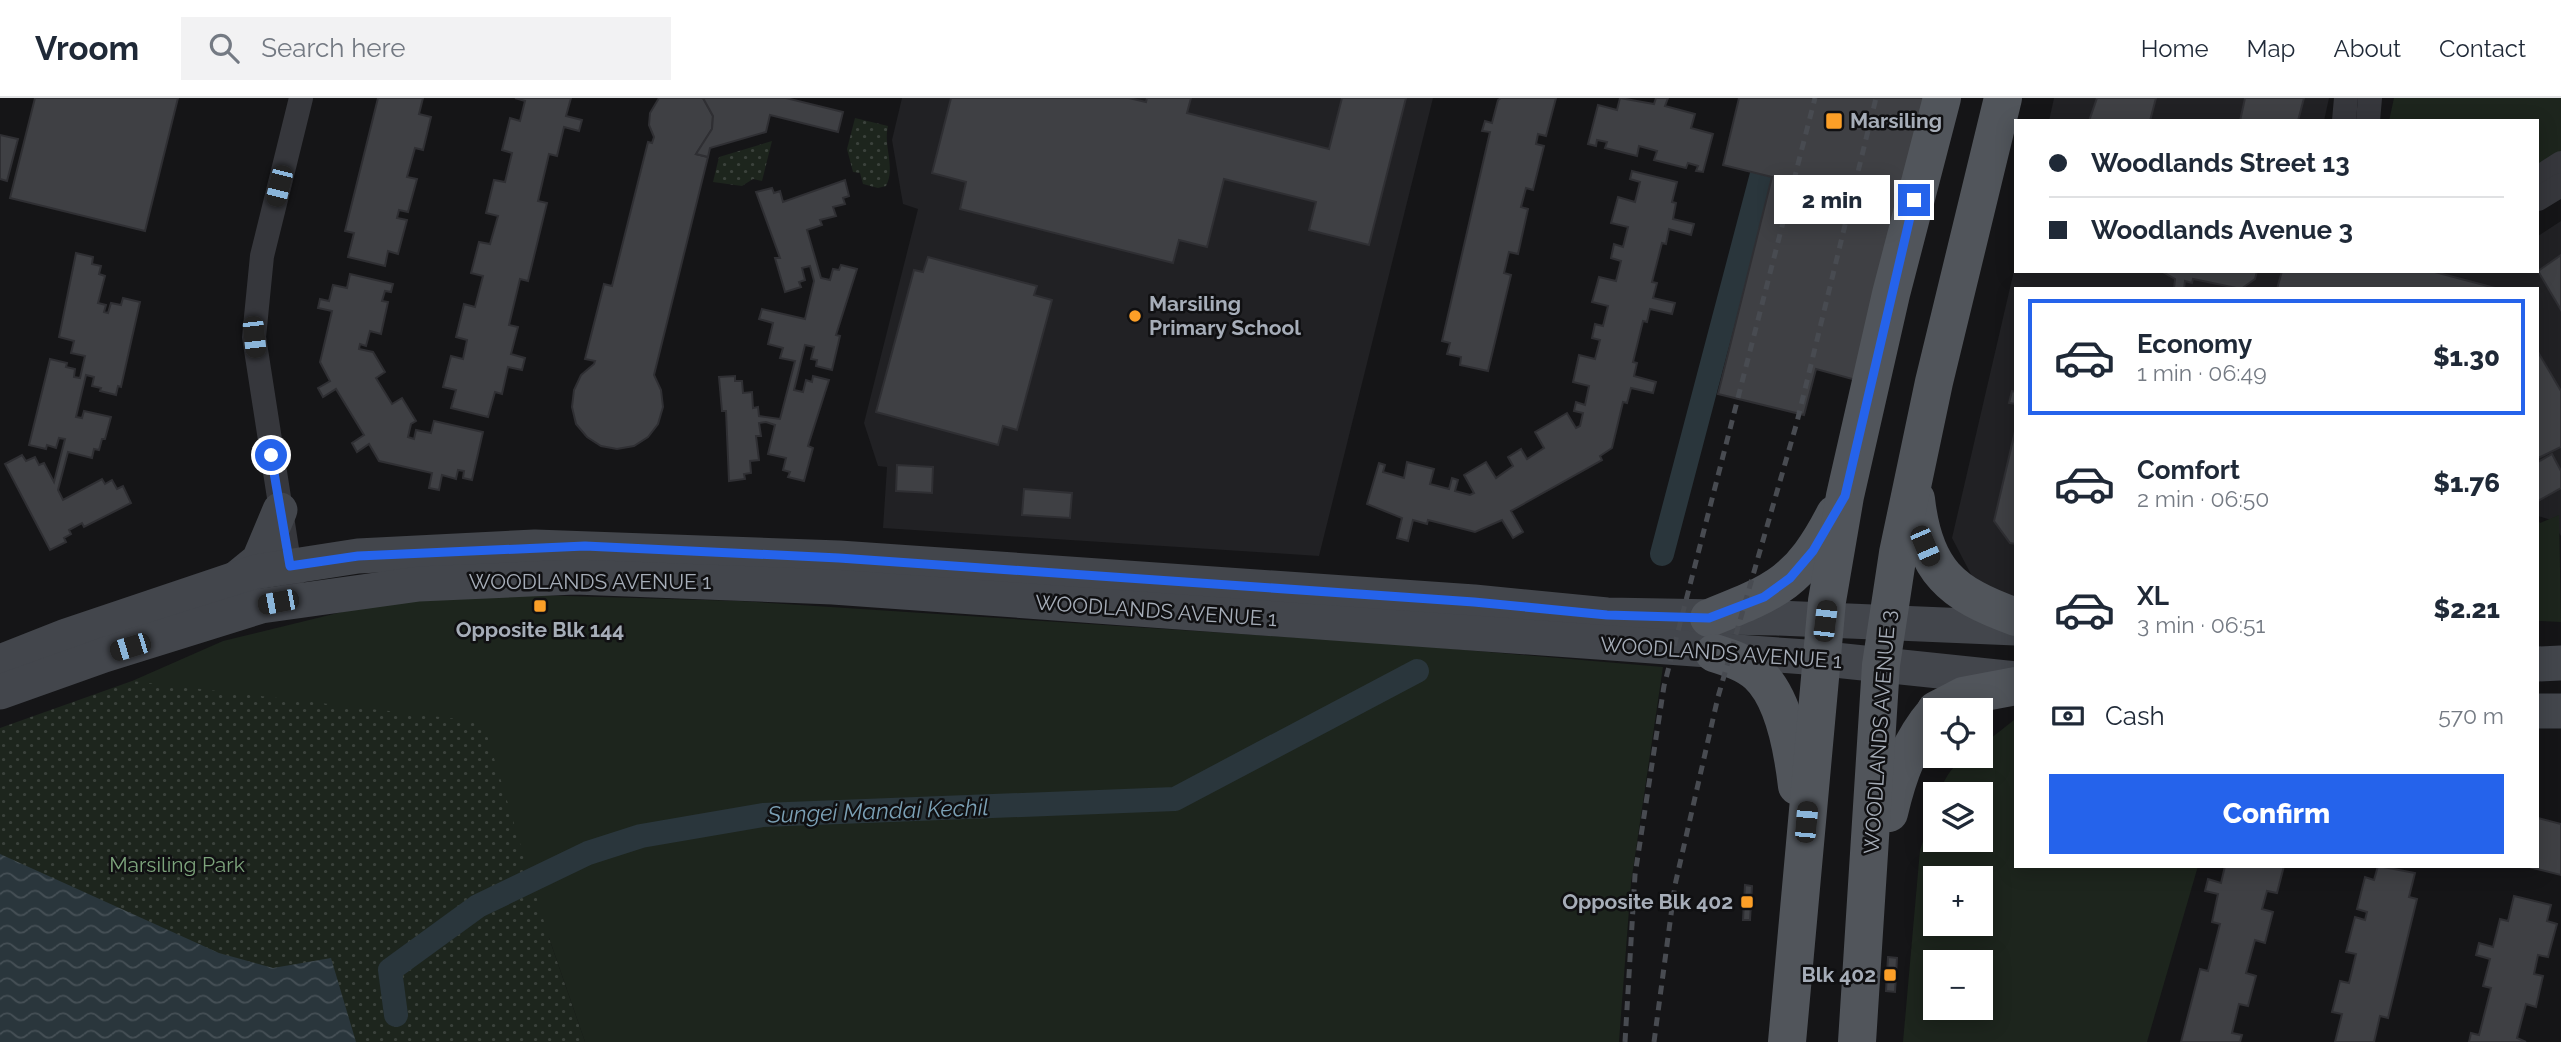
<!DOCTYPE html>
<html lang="en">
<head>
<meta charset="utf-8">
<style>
  :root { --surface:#fff; --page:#f2f2f3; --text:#1f2937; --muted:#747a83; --line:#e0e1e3; --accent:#2563eb }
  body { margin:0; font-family:Raleway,sans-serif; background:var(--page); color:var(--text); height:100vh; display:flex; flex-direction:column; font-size:26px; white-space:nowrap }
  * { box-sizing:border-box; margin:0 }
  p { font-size:23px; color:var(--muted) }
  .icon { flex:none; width:38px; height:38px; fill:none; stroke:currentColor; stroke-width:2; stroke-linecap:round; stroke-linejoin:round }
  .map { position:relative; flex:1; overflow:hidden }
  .sheet { position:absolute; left:2014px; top:189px; width:525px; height:581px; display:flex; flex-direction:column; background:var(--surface); border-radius:0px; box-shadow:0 4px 18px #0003 }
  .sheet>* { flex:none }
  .hud { position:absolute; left:2014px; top:21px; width:525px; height:154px; border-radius:0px; box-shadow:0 4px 18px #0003; display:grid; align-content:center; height:154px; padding:0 35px; background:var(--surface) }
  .controls { position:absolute; left:1923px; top:600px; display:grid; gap:14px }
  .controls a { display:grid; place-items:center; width:70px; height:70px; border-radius:0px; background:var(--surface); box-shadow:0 4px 18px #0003; font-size:35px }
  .end { position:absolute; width:32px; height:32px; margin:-16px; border:9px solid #2563eb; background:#fff; box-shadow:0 0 0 4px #fff }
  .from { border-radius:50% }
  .bubble { position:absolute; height:49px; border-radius:0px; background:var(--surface); box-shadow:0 4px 18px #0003; font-size:23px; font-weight:800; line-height:49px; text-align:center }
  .car { position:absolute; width:21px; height:42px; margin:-21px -10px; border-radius:9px; box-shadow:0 0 5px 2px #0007; background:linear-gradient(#222 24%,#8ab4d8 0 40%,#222 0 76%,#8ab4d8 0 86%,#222 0) }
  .hud b { display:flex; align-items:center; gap:24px; height:66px; font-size:26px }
  .hud b+b { border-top:2px solid var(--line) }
  .hud i { width:18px; height:18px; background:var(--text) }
  ul { padding:12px 0 0; list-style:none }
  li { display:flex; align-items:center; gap:21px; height:116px; margin:0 14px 10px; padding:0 21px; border:4px solid transparent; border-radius:0px }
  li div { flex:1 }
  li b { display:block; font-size:26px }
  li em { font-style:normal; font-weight:800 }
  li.current { border-color:var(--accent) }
  li>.icon { width:63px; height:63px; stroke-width:1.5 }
  .pay { display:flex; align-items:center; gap:18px; height:77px; padding:0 35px; font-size:26px }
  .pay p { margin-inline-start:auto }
  .button { display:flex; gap:14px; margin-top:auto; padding:14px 35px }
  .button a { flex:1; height:80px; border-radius:0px; background:var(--accent); color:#fff; font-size:28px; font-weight:800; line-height:80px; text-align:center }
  header { display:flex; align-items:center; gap:42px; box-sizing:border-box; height:98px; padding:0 35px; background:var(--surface); border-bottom:2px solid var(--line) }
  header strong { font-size:33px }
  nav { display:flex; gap:38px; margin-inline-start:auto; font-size:24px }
  .search { width:490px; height:63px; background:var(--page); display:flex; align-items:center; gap:18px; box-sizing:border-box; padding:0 24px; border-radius:0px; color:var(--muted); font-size:26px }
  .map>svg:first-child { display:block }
  .built { fill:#212124 }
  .green { fill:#1d251d; fill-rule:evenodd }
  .park { fill:url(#park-dots) }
  .water { fill:url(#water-waves) }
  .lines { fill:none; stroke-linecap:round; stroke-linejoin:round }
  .canal { stroke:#2a363c; stroke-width:24 }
  .building { fill:#3f4044; stroke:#2f2f33; stroke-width:2 }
  .street { stroke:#36373c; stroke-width:24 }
  .secondary { stroke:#43464c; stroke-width:35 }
  .primary { stroke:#51555b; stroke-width:38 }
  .rail { stroke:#484b51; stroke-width:5; stroke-dasharray:9 7; stroke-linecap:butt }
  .route { stroke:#2563eb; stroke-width:9 }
  .poi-dot { fill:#fc9f27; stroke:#101012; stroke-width:2.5 }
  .labels { text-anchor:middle; stroke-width:5; stroke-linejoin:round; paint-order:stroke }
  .poi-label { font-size:21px; font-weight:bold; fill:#a6adb8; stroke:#101012; text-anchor:start }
  .street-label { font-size:21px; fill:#a6adb8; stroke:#101012 }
  .park-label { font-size:21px; fill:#7da47c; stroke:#101012 }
  .water-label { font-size:23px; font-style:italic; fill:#7ba0b5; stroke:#101012 }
</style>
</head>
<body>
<header>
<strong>Vroom</strong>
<div class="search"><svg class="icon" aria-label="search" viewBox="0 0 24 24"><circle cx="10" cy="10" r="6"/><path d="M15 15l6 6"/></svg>Search here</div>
<nav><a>Home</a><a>Map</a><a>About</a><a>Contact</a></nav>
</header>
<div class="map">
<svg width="2561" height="944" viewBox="0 0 2561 944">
  <defs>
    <pattern id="park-dots" width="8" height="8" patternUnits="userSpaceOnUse" patternTransform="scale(1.75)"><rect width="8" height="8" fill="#1d251d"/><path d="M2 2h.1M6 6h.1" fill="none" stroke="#3b423c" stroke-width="1.8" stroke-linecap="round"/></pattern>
    <pattern id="water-waves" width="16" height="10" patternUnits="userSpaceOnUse" patternTransform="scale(1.75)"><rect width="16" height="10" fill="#2a363c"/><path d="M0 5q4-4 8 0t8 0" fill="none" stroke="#465056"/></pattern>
  </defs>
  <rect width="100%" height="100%" fill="#151517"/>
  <g class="built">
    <path d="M 902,0 L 1433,0 L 1319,458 L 883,430 L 887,369 L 878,368 L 864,325 L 918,111 L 903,106 L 892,42 Z"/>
    <path d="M 2054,0 L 2329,0 L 2324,23 L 2049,23 Z"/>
    <path d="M 2561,123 L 2561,438 L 2551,422 L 2538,418 L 2538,191 L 2016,191 L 2016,506 L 1974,482 L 1952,440 L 2016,164 L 2016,173 L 2538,173 L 2538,138 Z"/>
  </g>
  <g class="green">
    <path d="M 2394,0 L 2561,0 L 2561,55 L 2538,69 L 2538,23 L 2389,23 Z"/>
    <path d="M 2559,417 L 2561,524 L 2538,523 L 2538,422 L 2540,425 Z"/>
    <path d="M 462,495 L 740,503 L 1409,547 L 1663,569 L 1631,785 L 1619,944 L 585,944 L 549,840 L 132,583 L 223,543 L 399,500 Z"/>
    <path d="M 2014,622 L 2016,768 L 2198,768 L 2147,944 L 1903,944 L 1920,752 L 1935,707 L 1936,742 L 1981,742 L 1981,696 L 1939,696 C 1946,676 1957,658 1981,658 L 1981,648 ZM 1936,780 L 1981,780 L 1981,826 L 1936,826 ZM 1936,864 L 1981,864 L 1981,910 L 1936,910 Z"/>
  </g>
  <g class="park">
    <path d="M 855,20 L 888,28 C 883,48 896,70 886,88 L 878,90 L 863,86 L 860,75 L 853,74 L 847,51 Z"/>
    <path d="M 772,43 L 762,83 L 753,81 L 742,88 L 713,84 L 719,59 Z"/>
    <path d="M 132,583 L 483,624 L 549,840 L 585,944 L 0,944 L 0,630 Z"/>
  </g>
  <path class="water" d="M 0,756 L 219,855 L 273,870 L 331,860 L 356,944 L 0,944 Z"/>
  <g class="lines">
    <g class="canal">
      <path d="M 1662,456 L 1782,0"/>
      <path d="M 396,917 L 390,872 L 478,808 L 588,755 L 641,738 L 763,717 L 1175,701 L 1417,573"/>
    </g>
  </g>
  <g class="building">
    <path d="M 35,0 L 178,0 L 145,133 L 10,100 Z"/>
    <path d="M 378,0 L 423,0 L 419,16 L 431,19 L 423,52 L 415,50 L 407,79 L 417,81 L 408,114 L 399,112 L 397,120 L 407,122 L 398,156 L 388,153 L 385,168 L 348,159 L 354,135 L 345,133 Z"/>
    <path d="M 515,0 L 571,0 L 566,18 L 582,22 L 579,33 L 564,29 L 557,58 L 549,56 L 538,103 L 547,105 L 528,183 L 520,181 L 509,227 L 518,229 L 511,256 L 525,260 L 522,272 L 508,269 L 502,296 L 495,294 L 488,319 L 451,310 L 456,292 L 443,289 L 451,258 L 463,261 L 467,242 L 456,239 L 464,206 L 475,209 L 483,178 L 471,175 L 479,144 L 490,146 L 498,118 L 486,115 L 494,82 L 505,84 L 512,55 L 502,52 L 510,20 L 520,23 L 525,3 Z"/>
    <path d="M 659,0 L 703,0 L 713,18 L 712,31 L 696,56 L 708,59 L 654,277 L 661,292 L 663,309 L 658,326 L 648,339 L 634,348 L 617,351 L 601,348 L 587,339 L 576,326 L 572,309 L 574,292 L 581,277 L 594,266 L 595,263 L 585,261 L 604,186 L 612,188 L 648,44 L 652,45 L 654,39 L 649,27 L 650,15 Z"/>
    <path d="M 703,0 L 786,0 L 843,14 L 838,34 L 770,17 L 766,34 L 710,50 L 708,59 L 696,56 L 712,31 L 713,18 Z"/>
    <path d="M 951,0 L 1129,0 L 1146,4 L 1147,0 L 1191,0 L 1187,15 L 1329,51 L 1342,0 L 1406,0 L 1369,147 L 1309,132 L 1316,104 L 1224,81 L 1207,149 L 1179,142 L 1173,165 L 960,111 L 966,84 L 932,75 Z"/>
    <path d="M 1501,0 L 1556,0 L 1546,38 L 1538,36 L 1536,46 L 1544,48 L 1533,92 L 1526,90 L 1521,109 L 1528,111 L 1518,156 L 1509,154 L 1504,175 L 1511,177 L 1488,273 L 1460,267 L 1461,259 L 1447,256 L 1450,245 L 1442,243 L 1490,34 L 1482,33 L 1485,23 L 1492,25 L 1498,2 Z"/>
    <path d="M 1620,0 L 1654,6 L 1656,0 L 1668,0 L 1665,8 L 1695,16 L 1691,30 L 1713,36 L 1703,74 L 1696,73 L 1698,68 L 1688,65 L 1686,70 L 1654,62 L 1657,53 L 1639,48 L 1637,58 L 1605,50 L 1607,44 L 1597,42 L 1596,48 L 1588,46 L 1598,7 L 1617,12 Z"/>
    <path d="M 1739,0 L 1926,0 L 1856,282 L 1816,271 L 1804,317 L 1718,296 L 1772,79 L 1723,67 Z"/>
    <path d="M 2097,0 L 2156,0 L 2150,23 L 2089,23 Z"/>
    <path d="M 2245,0 L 2304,0 L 2298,23 L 2240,23 Z"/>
    <path d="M 0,37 L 18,41 L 7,83 L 0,81 Z"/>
    <path d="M 1632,73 L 1677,84 L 1672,104 L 1676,105 L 1673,121 L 1694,126 L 1691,137 L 1669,131 L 1666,146 L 1662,145 L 1652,184 L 1657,185 L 1653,200 L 1675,205 L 1672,216 L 1650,211 L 1647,224 L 1643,223 L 1633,264 L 1637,265 L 1634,278 L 1656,284 L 1653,295 L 1631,290 L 1627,305 L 1623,304 L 1612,350 L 1600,358 L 1602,362 L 1511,413 L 1523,434 L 1513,440 L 1502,422 L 1475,434 L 1428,422 L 1427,426 L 1413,422 L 1408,443 L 1397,440 L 1402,420 L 1367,406 L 1379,365 L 1385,367 L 1383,374 L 1404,380 L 1407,364 L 1434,371 L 1430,386 L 1449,391 L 1452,380 L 1458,382 L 1455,393 L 1470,397 L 1474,395 L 1464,377 L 1486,364 L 1496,380 L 1513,368 L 1508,359 L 1521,351 L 1527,361 L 1544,350 L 1535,334 L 1567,315 L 1576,330 L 1580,328 L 1583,315 L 1574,313 L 1576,304 L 1585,307 L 1589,288 L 1573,284 L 1579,257 L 1595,261 L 1600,242 L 1592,240 L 1595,226 L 1603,228 L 1608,208 L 1592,204 L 1599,179 L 1616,183 L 1621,163 L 1611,160 L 1614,146 L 1623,149 L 1628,129 L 1611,125 L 1618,99 L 1635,104 L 1640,84 L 1630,81 Z"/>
    <path d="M 845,82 L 849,98 L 843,100 L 845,106 L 833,109 L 836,118 L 820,122 L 822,127 L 807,132 L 821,180 L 830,182 L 833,171 L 839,172 L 841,167 L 857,171 L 836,237 L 840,238 L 832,272 L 816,268 L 817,262 L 811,261 L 814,249 L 805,247 L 794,292 L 803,294 L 806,282 L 812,284 L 813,278 L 829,282 L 808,348 L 813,350 L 804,383 L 788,379 L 790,374 L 783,372 L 786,360 L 768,356 L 775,327 L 766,324 L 759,325 L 761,338 L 756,338 L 759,362 L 750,363 L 751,375 L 744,376 L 745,381 L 729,383 L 726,313 L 722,313 L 719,279 L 735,278 L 735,283 L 742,283 L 743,295 L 752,294 L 753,310 L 758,309 L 759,318 L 780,321 L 795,263 L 780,260 L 783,250 L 768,246 L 773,225 L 759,221 L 762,211 L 805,221 L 814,183 L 810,168 L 802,170 L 805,182 L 799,184 L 801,189 L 785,194 L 775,160 L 780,160 L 756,94 L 772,90 L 774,95 L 780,93 L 783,104 Z"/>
    <path d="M 76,155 L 93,159 L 92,166 L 101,168 L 99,176 L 105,178 L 98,205 L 106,207 L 104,214 L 108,215 L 111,205 L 121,207 L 123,200 L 140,204 L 121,289 L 118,288 L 116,297 L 100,293 L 101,290 L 92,288 L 94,279 L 86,277 L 76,319 L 82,320 L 84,313 L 111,319 L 105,341 L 102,341 L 99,352 L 94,351 L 92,360 L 68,354 L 58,392 L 63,402 L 102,381 L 105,386 L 112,382 L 117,391 L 123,388 L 131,405 L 84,429 L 82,425 L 69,432 L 71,436 L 64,440 L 66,444 L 50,452 L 5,366 L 22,357 L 26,363 L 35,359 L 39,367 L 44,365 L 54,384 L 65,341 L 59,340 L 56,350 L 47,347 L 46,351 L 29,347 L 50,261 L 67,265 L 66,269 L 75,271 L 74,279 L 80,280 L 85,258 L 71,255 L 74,243 L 59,239 Z"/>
    <path d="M 2561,157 L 2561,212 L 2538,173 Z"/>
    <path d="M 928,159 L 1037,188 L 1034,197 L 1052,202 L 1017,332 L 1003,328 L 998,347 L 876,314 L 914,172 L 923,174 Z"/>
    <path d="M 2161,173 L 2257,173 L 2255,181 L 2241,191 L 2193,181 L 2192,185 L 2185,183 L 2184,191 L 2174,191 L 2175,181 Z"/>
    <path d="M 2282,173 L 2431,173 L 2499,191 L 2277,191 Z"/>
    <path d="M 350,176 L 393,186 L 391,194 L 385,193 L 382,203 L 388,204 L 381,236 L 370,233 L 366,248 L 360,246 L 359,251 L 373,254 L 385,274 L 376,280 L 392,306 L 402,300 L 416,323 L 411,326 L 408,339 L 414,341 L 416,332 L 431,335 L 434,323 L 483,334 L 472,382 L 463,380 L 464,373 L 458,372 L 456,381 L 442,377 L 439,392 L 429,390 L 432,375 L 379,363 L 369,346 L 357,354 L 352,345 L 364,337 L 336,291 L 323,299 L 318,290 L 330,283 L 320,264 L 332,213 L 318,210 L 320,201 L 329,203 L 333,187 L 347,190 Z"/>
    <path d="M 2538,254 L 2561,293 L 2561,349 L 2538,360 Z"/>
    <path d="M 2012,293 L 2016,294 L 2016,306 L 2009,305 Z"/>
    <path d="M 2016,329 L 2016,446 L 2010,445 L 1994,423 Z"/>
    <path d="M 2552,356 L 2561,373 L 2561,390 L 2538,403 L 2538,364 Z"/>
    <path d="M 897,367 L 933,369 L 932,395 L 896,393 Z"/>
    <path d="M 1024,391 L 1072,395 L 1070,420 L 1022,417 Z"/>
    <path d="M 2538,720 L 2561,726 L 2561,777 L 2533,770 L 2538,768 Z"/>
    <path d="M 2225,768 L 2284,768 L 2277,795 L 2267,793 L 2262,811 L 2273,814 L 2265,845 L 2255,842 L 2246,875 L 2256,878 L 2248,908 L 2239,906 L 2232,935 L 2242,937 L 2240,944 L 2181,944 L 2200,871 L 2208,873 L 2220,826 L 2212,824 L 2218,796 L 2205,793 L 2208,781 L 2221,785 Z"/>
    <path d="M 2378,768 L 2415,775 L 2409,799 L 2417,801 L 2388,920 L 2380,918 L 2374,944 L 2335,944 L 2342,916 L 2332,914 L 2340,883 L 2349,885 L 2356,856 L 2346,854 L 2355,819 L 2365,822 L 2367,814 L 2357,811 L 2365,779 L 2374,782 Z"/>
    <path d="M 1745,787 L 1752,788 L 1750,822 L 1743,822 Z"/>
    <path d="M 2514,798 L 2551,807 L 2547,823 L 2557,826 L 2548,859 L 2538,857 L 2534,876 L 2543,878 L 2536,909 L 2526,906 L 2517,940 L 2526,944 L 2469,944 L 2471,935 L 2479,937 L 2491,890 L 2483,888 L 2490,861 L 2476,857 L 2479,845 L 2493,849 L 2500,821 L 2508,823 Z"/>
    <path d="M 1888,859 L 1897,860 L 1895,894 L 1886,893 Z"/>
  </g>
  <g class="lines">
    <g class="street">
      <path d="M 2344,23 L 2346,0"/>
      <path d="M 2368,23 L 2370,0"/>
      <path d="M 2538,80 L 2561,65"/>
      <path d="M 2538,101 L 2561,87"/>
      <path d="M 292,483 L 254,239 L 262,158 L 301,0"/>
    </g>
    <g class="secondary">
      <path d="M 237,480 L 259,462 L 280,412"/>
      <path d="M 0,564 L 66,538 L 256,474 L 358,458 L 535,449 L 839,460 L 1474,504 L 1607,517 L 1777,520 L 2016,530"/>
      <path d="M 2538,566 L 2561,565"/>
      <path d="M 0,594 L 104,557 L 261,508 L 419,486 L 575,479 L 833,489 L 1806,559 L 2016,581"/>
      <path d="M 2538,613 L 2561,613"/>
    </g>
    <g class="primary">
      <path d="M 1916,401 C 1924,473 1951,496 2016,519"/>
      <path d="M 1709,520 C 1777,493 1800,484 1835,416"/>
      <path d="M 1714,555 C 1730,560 1746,565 1758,576 C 1785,601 1793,654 1797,688"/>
      <path d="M 1936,612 L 1963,598 L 2016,588"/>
      <path d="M 1889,715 C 1898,676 1910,643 1936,613"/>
      <path d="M 1787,944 L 1827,503 L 1845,398 L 1891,196 L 1942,0"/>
      <path d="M 1857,944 L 1881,567 L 1898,455 L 1934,284 L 2003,0"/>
    </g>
    <g class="rail">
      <path d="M 1625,944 L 1635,777 L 1664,588 L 1815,0"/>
      <path d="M 1654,944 L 1675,787 L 1718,599 L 1797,324 L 1876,0"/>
    </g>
  </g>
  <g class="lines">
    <path class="route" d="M 271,357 L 290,468 L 358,458 L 585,448 L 839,460 L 1474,504 L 1607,517 L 1709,520 L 1764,499 L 1790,480 L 1813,453 L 1845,398 L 1914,102"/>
  </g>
  <g class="poi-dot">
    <rect x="1825" y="14" width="18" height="18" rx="3.5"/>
    <circle cx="1135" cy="218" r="7"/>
    <rect x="533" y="501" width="14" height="14" rx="3.5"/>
    <rect x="1740" y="797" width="14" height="14" rx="3.5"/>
    <rect x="1883" y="870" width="14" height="14" rx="3.5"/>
  </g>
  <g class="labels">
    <g class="poi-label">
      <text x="1850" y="30">Marsiling</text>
      <text x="1149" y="213">Marsiling<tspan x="1149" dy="24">Primary School</tspan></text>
      <text x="540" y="539" text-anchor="middle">Opposite Blk 144</text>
      <text x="1733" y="811" text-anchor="end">Opposite Blk 402</text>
      <text x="1876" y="884" text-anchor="end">Blk 402</text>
    </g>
    <g class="street-label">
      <text x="590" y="491">WOODLANDS AVENUE 1</text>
      <text transform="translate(1156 513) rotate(4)" y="7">WOODLANDS AVENUE 1</text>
      <text transform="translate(1721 555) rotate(4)" y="7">WOODLANDS AVENUE 1</text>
      <text transform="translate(1880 634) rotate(-86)" y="7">WOODLANDS AVENUE 3</text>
    </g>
    <g class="park-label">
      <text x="177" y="774">Marsiling Park</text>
    </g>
    <g class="water-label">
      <text transform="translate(878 713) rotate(-2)" y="8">Sungei Mandai Kechil</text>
    </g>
  </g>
</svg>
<div class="controls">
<a><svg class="icon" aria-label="locate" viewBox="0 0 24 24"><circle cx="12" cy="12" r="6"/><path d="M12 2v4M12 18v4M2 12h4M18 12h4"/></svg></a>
<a><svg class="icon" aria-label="layers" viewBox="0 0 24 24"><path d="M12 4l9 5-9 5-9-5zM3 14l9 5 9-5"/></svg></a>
<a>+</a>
<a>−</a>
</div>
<i class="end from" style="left:271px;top:357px"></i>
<i class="end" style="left:1914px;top:102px"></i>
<div class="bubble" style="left:1774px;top:77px;width:116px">2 min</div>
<i class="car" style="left:279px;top:88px;rotate:194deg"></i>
<i class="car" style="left:254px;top:239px;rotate:174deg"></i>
<i class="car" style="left:1925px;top:448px;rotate:157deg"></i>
<i class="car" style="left:278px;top:504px;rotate:259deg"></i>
<i class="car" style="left:1825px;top:523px;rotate:7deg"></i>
<i class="car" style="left:130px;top:549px;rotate:253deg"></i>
<i class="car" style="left:1806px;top:724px;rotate:5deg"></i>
<div class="hud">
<b><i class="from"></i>Woodlands Street 13</b>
<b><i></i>Woodlands Avenue 3</b>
</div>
<section class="sheet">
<ul>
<li class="current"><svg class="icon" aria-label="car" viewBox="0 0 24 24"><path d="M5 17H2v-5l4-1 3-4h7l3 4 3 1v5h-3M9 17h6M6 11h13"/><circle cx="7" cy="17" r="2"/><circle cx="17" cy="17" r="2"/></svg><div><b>Economy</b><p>1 min · 06:49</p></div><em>$1.30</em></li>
<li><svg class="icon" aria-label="car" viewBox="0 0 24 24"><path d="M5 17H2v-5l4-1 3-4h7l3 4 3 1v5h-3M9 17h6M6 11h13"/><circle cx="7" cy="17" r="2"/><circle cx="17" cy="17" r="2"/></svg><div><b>Comfort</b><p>2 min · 06:50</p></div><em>$1.76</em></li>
<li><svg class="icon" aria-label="car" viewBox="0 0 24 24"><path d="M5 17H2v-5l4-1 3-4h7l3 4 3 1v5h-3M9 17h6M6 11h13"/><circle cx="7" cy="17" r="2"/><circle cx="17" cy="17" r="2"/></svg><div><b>XL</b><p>3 min · 06:51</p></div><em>$2.21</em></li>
</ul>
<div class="pay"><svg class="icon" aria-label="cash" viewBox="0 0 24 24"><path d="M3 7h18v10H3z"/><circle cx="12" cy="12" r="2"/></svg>Cash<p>570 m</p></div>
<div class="button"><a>Confirm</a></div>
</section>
</div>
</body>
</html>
